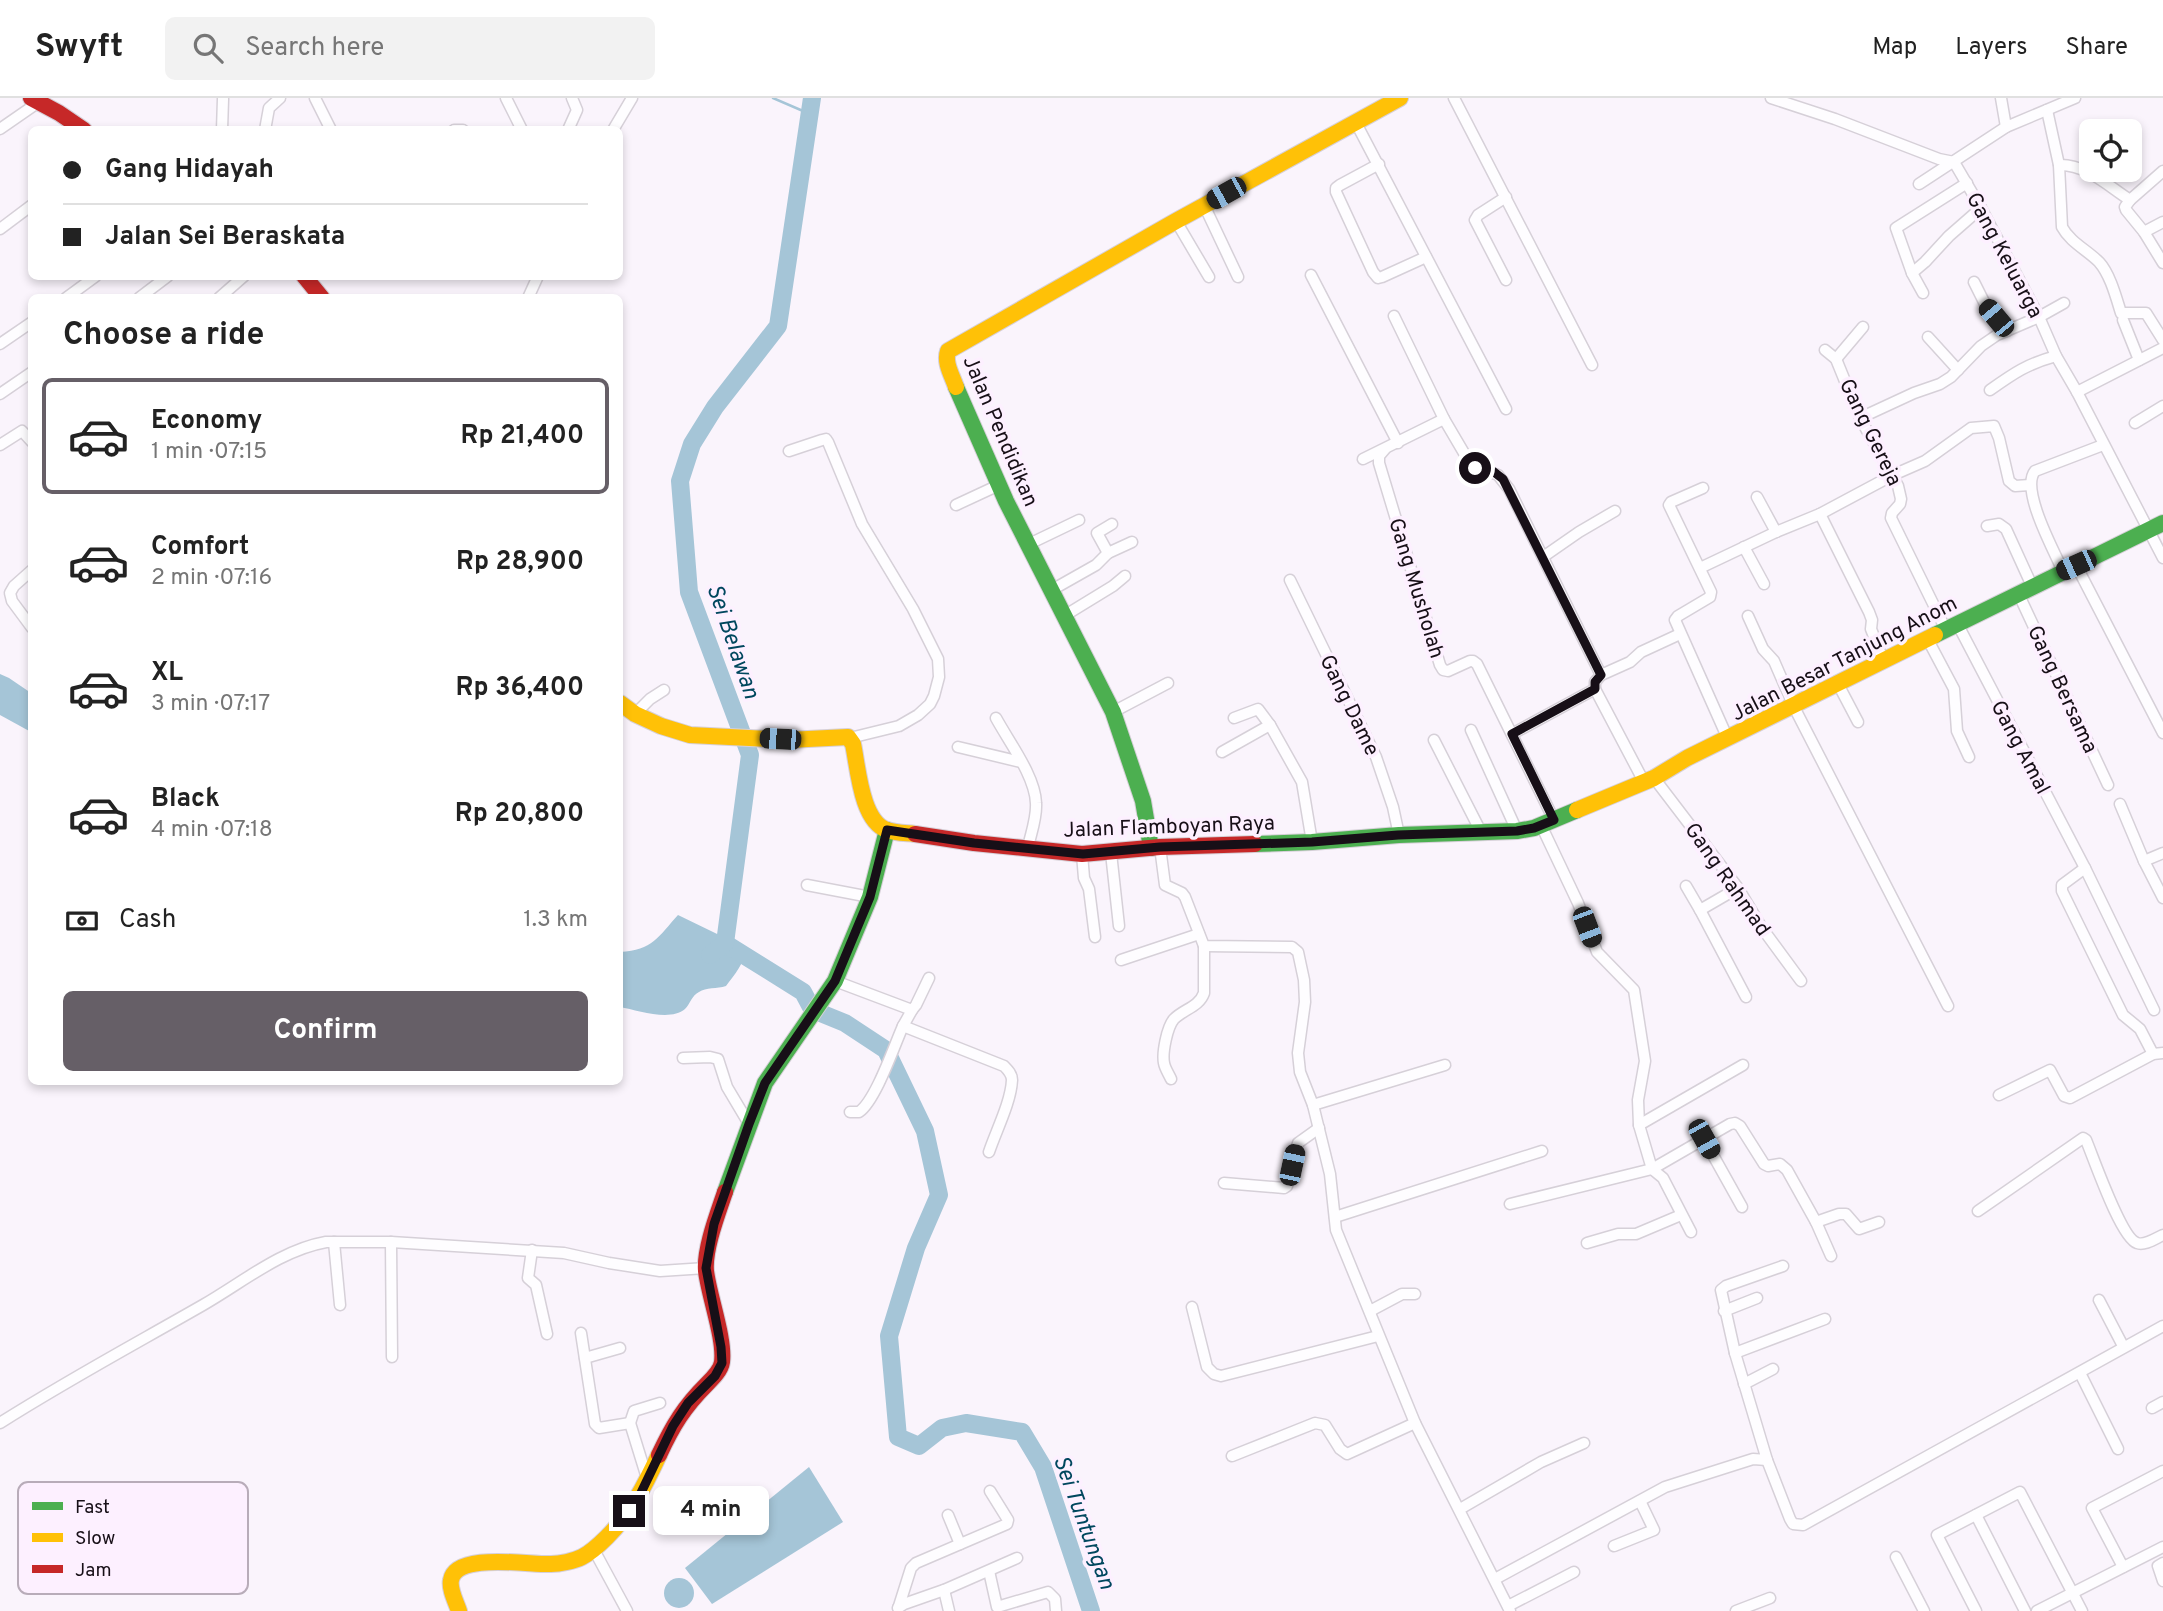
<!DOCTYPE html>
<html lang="en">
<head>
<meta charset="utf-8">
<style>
  :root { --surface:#fff; --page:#f2f2f2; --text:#222; --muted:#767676; --line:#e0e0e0; --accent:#665f67 }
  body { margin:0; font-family:Overpass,sans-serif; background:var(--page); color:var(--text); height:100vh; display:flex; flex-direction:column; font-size:26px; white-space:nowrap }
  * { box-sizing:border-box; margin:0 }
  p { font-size:23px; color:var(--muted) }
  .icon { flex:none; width:38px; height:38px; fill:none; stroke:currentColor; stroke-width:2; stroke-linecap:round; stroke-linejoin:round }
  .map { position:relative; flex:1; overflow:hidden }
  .panel { position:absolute; left:28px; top:196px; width:595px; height:791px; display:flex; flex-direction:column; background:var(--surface); border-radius:10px; box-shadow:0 4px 10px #0003 }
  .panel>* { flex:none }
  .hud { position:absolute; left:28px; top:28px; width:595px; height:154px; border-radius:10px; box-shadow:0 4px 10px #0003; display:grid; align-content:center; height:154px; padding:0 35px; background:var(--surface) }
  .tools { position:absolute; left:2079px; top:21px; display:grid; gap:14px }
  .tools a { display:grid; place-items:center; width:63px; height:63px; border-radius:10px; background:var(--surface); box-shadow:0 4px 10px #0003; font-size:35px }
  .end { position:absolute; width:32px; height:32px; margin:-16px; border:9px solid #170f17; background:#fff; box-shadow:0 0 0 4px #fff }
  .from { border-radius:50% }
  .bubble { position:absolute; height:49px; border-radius:10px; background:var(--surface); box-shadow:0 4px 10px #0003; font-size:23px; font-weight:700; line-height:49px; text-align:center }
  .car { position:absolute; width:21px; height:42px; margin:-21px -10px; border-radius:9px; box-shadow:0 0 5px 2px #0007; background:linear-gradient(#222 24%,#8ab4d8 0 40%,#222 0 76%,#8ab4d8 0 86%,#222 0) }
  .hud b { display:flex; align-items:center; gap:24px; height:66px; font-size:26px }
  .hud b+b { border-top:2px solid var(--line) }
  .hud i { width:18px; height:18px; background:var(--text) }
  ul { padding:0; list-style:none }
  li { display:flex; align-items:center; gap:21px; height:116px; margin:0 14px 10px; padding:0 21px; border:4px solid transparent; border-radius:10px }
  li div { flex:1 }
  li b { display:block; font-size:26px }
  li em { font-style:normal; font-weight:700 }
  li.active { border-color:var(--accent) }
  li>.icon { width:63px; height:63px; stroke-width:1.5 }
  h2 { padding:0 35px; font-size:32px; line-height:84px }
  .pay { display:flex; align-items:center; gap:18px; height:77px; padding:0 35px; font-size:26px }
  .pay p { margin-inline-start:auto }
  .action { display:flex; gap:14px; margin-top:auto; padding:14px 35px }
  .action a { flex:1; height:80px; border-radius:10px; background:var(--accent); color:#fff; font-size:28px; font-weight:700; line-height:80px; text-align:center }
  header { display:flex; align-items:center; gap:42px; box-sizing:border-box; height:98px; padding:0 35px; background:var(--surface); border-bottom:2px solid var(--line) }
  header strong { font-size:33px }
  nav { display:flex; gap:38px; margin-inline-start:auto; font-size:24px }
  .search { width:490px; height:63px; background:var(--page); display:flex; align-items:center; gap:18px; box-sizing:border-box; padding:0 24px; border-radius:10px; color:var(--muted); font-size:26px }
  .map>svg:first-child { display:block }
  .water { fill:#a5c5d7 }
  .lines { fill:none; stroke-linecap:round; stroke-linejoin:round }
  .stream { stroke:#a5c5d7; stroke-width:2.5 }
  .river { stroke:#a5c5d7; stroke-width:18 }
  .street-casing { stroke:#d6d0d8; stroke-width:13 }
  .fast-casing { stroke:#d6d0d8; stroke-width:18 }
  .slow-casing { stroke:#d6d0d8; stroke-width:18 }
  .jam-casing { stroke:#d6d0d8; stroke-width:18 }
  .street { stroke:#fefdff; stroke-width:10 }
  .fast { stroke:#4caf50; stroke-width:16 }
  .slow { stroke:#ffc107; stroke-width:16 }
  .jam { stroke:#c62828; stroke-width:16 }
  .route { stroke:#170f17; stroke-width:9 }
  .labels { text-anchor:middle; stroke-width:7; stroke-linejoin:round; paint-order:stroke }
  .street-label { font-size:21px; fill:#170f17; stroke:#fdf0ff }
  .water-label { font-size:23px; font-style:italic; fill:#00475e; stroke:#fdf0ff }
  .key { fill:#fdf0ff; stroke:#b8acb9; stroke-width:2 }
  .key-label { font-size:19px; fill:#170f17 }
</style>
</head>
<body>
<header>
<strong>Swyft</strong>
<div class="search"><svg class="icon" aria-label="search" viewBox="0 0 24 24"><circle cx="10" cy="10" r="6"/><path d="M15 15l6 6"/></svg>Search here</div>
<nav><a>Map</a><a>Layers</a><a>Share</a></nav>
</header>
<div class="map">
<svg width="2163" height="1513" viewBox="0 0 2163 1513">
  <rect width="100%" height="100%" fill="#faf4fc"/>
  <g class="water">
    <path d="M 0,576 L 9,580 L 31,595 L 31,634 L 0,617 Z"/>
    <path d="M 678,817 L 746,850 C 744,866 735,876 726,888 C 717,891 706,889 699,894 C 692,897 690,906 685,911 C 670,924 637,912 620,909 L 620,854 C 653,852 658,839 678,817 Z"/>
    <path d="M 809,1369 L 843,1424 L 712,1506 L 685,1470 Z"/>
    <circle cx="679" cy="1495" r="15"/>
  </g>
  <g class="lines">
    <path class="stream" d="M 773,0 L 810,16"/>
    <g class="river">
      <path d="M 726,846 L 803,894 L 811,909 L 818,914 L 845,925 L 886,952 L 925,1033 L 939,1097 L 916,1150 L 889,1238 L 898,1339 L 919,1348 L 942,1330 L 966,1325 L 1022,1334 L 1043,1369 L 1091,1513"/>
      <path d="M 710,857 L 725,845 L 750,657 L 689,494 L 680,383 L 692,346 L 715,309 L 778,228 L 812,0"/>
    </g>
    <g class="street-casing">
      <g id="street">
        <path d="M 315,0 L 331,32"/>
        <path d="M 506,0 L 522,32"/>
        <path d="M 1454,0 L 1592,267"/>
        <path d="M 1771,0 L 1835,21 L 1939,61 L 1954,64 L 1981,110 L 2039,219 L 2056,258 L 2077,294 L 2163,460"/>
        <path d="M 2001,0 L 2006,29"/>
        <path d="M 2047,12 L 2059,67 L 2062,129 C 2070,144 2087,152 2099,164 C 2110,176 2116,199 2121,215 L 2146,215 L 2163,242"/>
        <path d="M 1356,25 L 1506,311"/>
        <path d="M 0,31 L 39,4"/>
        <path d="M 222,32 L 223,1"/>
        <path d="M 265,32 L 269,10 L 280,0"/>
        <path d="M 454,32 L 463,32"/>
        <path d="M 568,32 L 577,12 L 572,0"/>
        <path d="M 613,32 L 632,0"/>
        <path d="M 1379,66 L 1340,87 L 1336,90 L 1336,94 L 1373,174 L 1378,180 L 1382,179 L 1426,159"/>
        <path d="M 2059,67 C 2086,66 2108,88 2130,102 L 2125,109 L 2126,112 L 2144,134 L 2163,165"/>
        <path d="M 1919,86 L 2006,29 L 2075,0"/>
        <path d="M 2130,102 L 2163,73"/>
        <path d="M 1204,107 L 1238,179"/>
        <path d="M 1176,123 L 1209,179"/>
        <path d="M 0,131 L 32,107"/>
        <path d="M 2144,134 L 2163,124"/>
        <path d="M 1912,175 L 1925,164 L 1949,138 L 1981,110"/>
        <path d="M 1311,177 L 1398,345"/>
        <path d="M 1506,182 L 1475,122 L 1478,117 L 1506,99"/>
        <path d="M 1974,184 L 1986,208 L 2007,233"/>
        <path d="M 1923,195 L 1912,175 L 1896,130 L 1967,85"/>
        <path d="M 66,200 L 96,178"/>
        <path d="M 139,200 L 168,178"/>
        <path d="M 219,200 L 244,178"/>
        <path d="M 528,200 L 538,178"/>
        <path d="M 1394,218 L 1444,321 L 1471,367 L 1498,377 L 1509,391 L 1601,577 L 1595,584 L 1595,591 L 1644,684"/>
        <path d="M 2123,222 L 2139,262"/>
        <path d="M 1928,239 L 1958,272"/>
        <path d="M 0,246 L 32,224"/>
        <path d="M 1825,252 L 1836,261 L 1860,320 L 1898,388 L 1901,401 L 1900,406 L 1892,415 L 1891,420 L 1946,532"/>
        <path d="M 1836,261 L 1863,229"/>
        <path d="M 1990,292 C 2014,275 2027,266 2056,258"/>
        <path d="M 2077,294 L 2163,250"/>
        <path d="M 0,296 L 32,274"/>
        <path d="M 1860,320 L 1914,295 L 1940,286 L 1951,279 L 1981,248 L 1997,237 L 2039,219 L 2064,205"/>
        <path d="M 2135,325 L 2163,308"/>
        <path d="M 0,347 L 22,333 L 32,344"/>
        <path d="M 1385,351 L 1379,358 L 1379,365 L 1440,567 L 1443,572 L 1448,573 L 1470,563 L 1473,563 L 1477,566 L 1554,722"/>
        <path d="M 789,353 L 822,342 L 826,341 L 828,344 L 862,426 L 913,511 L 938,561 L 939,579 L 934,598 L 930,606 L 918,617 L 899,628 L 850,640"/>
        <path d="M 1363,361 L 1444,321"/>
        <path d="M 1703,390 L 1671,404 L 1669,407 L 1711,494 L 1710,499 L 1678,518 L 1675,522 L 1728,641"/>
        <path d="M 1757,399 L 1776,434"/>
        <path d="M 956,407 L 999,387"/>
        <path d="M 1820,416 L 1869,514 L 1872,522 L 1871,531 L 1884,564"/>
        <path d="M 1987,428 L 1999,426 L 2006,431 L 2032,488"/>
        <path d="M 1027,447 L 1079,422"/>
        <path d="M 1744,449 L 1764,486"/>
        <path d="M 1108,455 L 1097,435 L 1112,426"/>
        <path d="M 1543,459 L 1579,434 L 1615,413"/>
        <path d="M 2076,467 L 2163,635"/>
        <path d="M 1700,470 L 1776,434 L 1820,416 L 1893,377 L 1925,363 L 1971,330 L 1994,328 L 1999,340 L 2009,383 L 2015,388 L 2030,387"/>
        <path d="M 32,472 L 14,488 L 10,495 L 12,503 L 32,530"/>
        <path d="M 2063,473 C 2054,453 2020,391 2035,373 L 2103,347"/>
        <path d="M 1290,482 L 1376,659 L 1393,709 L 1399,737"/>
        <path d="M 1050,493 L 1096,467 L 1108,455 L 1132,444"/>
        <path d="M 2018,495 L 2108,687"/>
        <path d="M 1064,518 L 1113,488 L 1125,478"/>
        <path d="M 1748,518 L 1763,551 L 1774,563 L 1794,609 L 1948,908"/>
        <path d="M 1958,527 L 2085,770 L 2154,912"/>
        <path d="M 1928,542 L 1954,591 L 1957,633 L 1969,659"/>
        <path d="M 1601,577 L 1630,564 L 1641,554 L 1680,536"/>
        <path d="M 1838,586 L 1858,624"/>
        <path d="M 1113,614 L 1168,585"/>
        <path d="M 635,616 L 650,601 L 664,592"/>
        <path d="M 996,620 C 1009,644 1035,678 1036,705 C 1037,720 1031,735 1028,749"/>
        <path d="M 1234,620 L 1258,611 L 1270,627 L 1302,684 L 1312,744"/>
        <path d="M 1471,632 L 1517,733"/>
        <path d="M 1512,636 L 1595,591"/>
        <path d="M 1434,642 L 1481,734"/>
        <path d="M 958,649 L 1021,664"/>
        <path d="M 1222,654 L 1270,627"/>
        <path d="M 1654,680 L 1738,790 L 1762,830 L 1801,883"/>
        <path d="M 2120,706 L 2144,763 L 2163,800"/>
        <path d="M 1541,727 L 1578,805 L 1597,854 L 1634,892 L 1645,963 L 1638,1002 L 1639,1027 L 1652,1071"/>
        <path d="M 1160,749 L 1165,787 L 1182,795 L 1185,799 L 1204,848 L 1292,849 L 1298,854 L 1304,882 L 1305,904 L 1298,955 L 1300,974 L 1313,1007 L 1330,1076 L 1336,1132 L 1415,1325 L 1510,1513"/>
        <path d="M 1111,755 L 1119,828"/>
        <path d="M 1082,756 L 1084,780 L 1089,791 L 1095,839"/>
        <path d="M 2144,763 L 2163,755"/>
        <path d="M 2085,770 L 2062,787 L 2062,793 L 2123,917 L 2140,931 L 2153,956"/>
        <path d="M 807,787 L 870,799"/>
        <path d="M 1686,788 L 1700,812 L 1738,790"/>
        <path d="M 1700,812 L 1746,899"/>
        <path d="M 1121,862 L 1199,836"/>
        <path d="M 835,883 L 912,912 L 903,928 L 1004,968 C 1008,972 1012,976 1012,982 C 1011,1004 996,1033 989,1054"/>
        <path d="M 912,912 L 916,907 L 929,880"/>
        <path d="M 683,960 L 710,959 L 718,961 L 727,989 L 749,1026"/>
        <path d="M 1171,981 C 1169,976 1165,971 1164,965 C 1162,955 1167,929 1174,921 C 1184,911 1199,909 1204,895 L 1204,848"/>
        <path d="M 1999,997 L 2050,972 L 2064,998 L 2070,1000 L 2153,956 L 2163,955"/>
        <path d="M 1313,1007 L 1445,967"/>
        <path d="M 850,1014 L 859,1014 C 876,1002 894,948 903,928"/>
        <path d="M 1639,1027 L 1743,967"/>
        <path d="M 1704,1041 L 1742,1109"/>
        <path d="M 1652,1071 L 1663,1080 L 1691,1134"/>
        <path d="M 1224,1085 L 1284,1090 L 1287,1088 L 1298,1045 L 1319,1030"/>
        <path d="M 1510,1106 L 1652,1071 L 1730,1026 L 1735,1025 L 1740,1028 L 1764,1066 L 1768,1068 L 1780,1066 L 1787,1072 L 1816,1124 L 1831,1158"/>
        <path d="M 1978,1113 L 2083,1040 L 2086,1042 C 2094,1061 2121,1140 2137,1145 C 2145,1148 2156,1140 2163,1137"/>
        <path d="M 1335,1119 L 1542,1053"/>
        <path d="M 1816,1124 L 1839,1116 L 1846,1116 L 1859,1131 L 1879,1124"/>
        <path d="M 334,1144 L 340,1207"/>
        <path d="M 391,1144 L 392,1259"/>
        <path d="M 1587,1145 L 1618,1136 L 1636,1136 L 1681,1117"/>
        <path d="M 532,1152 L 528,1180 L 536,1187 L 547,1236"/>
        <path d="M 2099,1202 L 2123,1248"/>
        <path d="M 1192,1209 L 1207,1269 L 1214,1276 L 1221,1278 L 1378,1238"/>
        <path d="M 1370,1213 L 1402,1196 L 1415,1196"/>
        <path d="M 1724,1213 L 1757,1200"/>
        <path d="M 581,1235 L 595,1326 L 599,1330 L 630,1325 L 647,1380"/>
        <path d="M 1735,1255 L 1825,1221"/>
        <path d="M 585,1260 L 620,1250"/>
        <path d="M 2080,1275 L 2118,1351"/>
        <path d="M 1744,1286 L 1773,1271"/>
        <path d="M 2152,1310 L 2163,1304"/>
        <path d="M 0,1325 C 66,1283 135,1246 203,1207 C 243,1184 281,1152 326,1144 L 391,1144 L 564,1155 L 609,1165 L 660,1173 L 706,1170"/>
        <path d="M 630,1325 L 634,1313 L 660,1305"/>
        <path d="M 1232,1358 L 1315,1325 L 1325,1327 L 1340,1351 L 1347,1356 L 1415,1325"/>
        <path d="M 1767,1362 L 1790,1421 L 1793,1426 L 1803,1427 L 2163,1228"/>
        <path d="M 1460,1411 L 1541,1364 L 1584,1345"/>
        <path d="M 948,1417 L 960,1446"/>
        <path d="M 1976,1417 L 2025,1513"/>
        <path d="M 1614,1448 L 1654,1432 L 1640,1403"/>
        <path d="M 594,1452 L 627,1513"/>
        <path d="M 1896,1459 L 1924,1513"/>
        <path d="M 2163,1465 L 2158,1468 L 2163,1483"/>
        <path d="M 2123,1469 L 2092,1410 L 2163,1373"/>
        <path d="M 989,1473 L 997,1509 L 1048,1494 L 1055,1501 L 1056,1513"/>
        <path d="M 1495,1481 L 1665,1389 L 1753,1361 L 1767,1362 L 1735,1255 L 1721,1192 L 1726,1188 L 1783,1168"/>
        <path d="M 944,1492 L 949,1513"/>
        <path d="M 899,1508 L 911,1470 L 916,1465 L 1007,1426 L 1008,1422 L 990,1393"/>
        <path d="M 1508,1508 L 1574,1474"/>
        <path d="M 898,1510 L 904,1506 L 944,1492 L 1017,1460"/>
        <path d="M 1736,1513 L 1770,1500"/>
        <path d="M 1976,1513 L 1937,1437 L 2020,1394 L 2082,1513"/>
        <path d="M 2037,1513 L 2163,1449"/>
      </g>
    </g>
    <g class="fast-casing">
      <g id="fast">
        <path d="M 956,289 L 1006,403 L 1113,614 L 1143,703 L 1151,750"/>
        <path d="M 1935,537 L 2163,425"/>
        <path d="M 1255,746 L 1312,744 L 1399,737 L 1517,733 L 1534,730 L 1577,712"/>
        <path d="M 725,1094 L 765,985 L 835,883 L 870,799 L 887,732"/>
      </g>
    </g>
    <g class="slow-casing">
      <g id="slow">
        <path d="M 956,289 C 952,277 944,265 948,253 L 1176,123 L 1400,0"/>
        <path d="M 620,605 L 635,616 L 661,628 L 690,637 L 788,642 L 848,639 L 853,646 C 858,669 861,723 887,732 C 895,735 906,735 915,736"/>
        <path d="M 1577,712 L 1654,680 L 1687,660 L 1935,537"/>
        <path d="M 459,1513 C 456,1504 449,1491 451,1482 C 456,1454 529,1467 551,1466 C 560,1466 574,1463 582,1459 C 592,1454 600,1446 607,1439 C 631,1415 645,1387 659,1357"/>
      </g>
    </g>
    <g class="jam-casing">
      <g id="jam">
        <path d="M 31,0 L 59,15 L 84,32"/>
        <path d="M 304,178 L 322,200"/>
        <path d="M 915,736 L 974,745 L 1082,756 L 1160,749 L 1255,746"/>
        <path d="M 659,1357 C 673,1327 684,1309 707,1286 C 713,1280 721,1272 722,1264 C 725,1241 709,1198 706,1173 C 704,1151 718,1115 725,1094"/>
      </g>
    </g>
    <use href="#street" class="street"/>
    <use href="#fast" class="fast"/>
    <use href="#slow" class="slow"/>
    <use href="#jam" class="jam"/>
  </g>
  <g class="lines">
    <path class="route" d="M 629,1413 L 638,1401 L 673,1328 L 688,1305 L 715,1278 L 722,1265 L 721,1249 L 706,1170 L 714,1126 L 749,1026 L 765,985 L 835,883 L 870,799 L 887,732 L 974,745 L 1083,756 L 1160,749 L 1312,744 L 1398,737 L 1517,733 L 1534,730 L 1554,722 L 1512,636 L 1595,591 L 1595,584 L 1601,577 L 1503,381 L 1494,374 L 1475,370"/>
  </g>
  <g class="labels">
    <g class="street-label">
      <text transform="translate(2005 157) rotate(62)" y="7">Gang Keluarga</text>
      <text transform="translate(1001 333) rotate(67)" y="7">Jalan Pendidikan</text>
      <text transform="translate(1871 334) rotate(64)" y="7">Gang Gereja</text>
      <text transform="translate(1417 490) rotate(73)" y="7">Gang Musholah</text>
      <text transform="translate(1844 560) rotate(-27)" y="7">Jalan Besar Tanjung Anom</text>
      <text transform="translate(2063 591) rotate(65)" y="7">Gang Bersama</text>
      <text transform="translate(1350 607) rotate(64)" y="7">Gang Dame</text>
      <text transform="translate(2021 649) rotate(62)" y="7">Gang Amal</text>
      <text transform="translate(1169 728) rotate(-2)" y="7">Jalan Flamboyan Raya</text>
      <text transform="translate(1728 781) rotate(55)" y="7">Gang Rahmad</text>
    </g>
    <g class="water-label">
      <text transform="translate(734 543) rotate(71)" y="8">Sei Belawan</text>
      <text transform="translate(1085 1424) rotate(70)" y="8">Sei Tuntungan</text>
    </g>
  </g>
  <rect x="18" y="1384" width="230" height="112" rx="10" class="key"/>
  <rect x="32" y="1404" width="31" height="8" fill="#4caf50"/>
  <rect x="32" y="1435" width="31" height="9" fill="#ffc107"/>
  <rect x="32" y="1467" width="31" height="8" fill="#c62828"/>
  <g class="key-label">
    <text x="75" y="1415">Fast</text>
    <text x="75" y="1446">Slow</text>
    <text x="75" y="1478">Jam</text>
  </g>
</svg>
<div class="tools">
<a><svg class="icon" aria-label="locate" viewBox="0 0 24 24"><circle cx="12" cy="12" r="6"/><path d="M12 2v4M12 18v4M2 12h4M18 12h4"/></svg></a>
</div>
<i class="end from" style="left:1475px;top:370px"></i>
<i class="end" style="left:629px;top:1413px"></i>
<div class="bubble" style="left:653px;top:1388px;width:116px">4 min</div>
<i class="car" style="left:1226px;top:95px;rotate:241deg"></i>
<i class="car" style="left:1996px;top:220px;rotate:320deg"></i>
<i class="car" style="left:2076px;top:467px;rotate:246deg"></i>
<i class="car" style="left:780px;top:641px;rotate:273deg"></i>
<i class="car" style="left:1587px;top:829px;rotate:159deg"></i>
<i class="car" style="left:1704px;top:1041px;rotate:151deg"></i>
<i class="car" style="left:1292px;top:1067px;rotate:12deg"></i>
<div class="hud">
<b><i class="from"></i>Gang Hidayah</b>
<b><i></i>Jalan Sei Beraskata</b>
</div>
<section class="panel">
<h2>Choose a ride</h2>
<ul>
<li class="active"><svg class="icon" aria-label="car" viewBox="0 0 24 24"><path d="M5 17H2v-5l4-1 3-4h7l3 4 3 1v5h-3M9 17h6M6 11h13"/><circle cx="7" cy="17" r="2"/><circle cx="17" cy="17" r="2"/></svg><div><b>Economy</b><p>1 min · 07:15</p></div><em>Rp 21,400</em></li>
<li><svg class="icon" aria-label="car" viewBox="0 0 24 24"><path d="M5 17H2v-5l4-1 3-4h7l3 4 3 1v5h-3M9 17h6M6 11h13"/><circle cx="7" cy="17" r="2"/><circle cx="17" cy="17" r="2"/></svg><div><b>Comfort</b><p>2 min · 07:16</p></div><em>Rp 28,900</em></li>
<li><svg class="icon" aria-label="car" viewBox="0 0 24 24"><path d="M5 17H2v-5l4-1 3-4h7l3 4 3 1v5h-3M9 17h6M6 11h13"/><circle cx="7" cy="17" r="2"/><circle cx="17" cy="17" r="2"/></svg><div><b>XL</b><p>3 min · 07:17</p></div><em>Rp 36,400</em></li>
<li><svg class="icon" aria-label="car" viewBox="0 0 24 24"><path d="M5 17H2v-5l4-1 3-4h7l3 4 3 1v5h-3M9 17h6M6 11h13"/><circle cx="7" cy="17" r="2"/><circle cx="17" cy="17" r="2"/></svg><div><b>Black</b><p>4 min · 07:18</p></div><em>Rp 20,800</em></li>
</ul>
<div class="pay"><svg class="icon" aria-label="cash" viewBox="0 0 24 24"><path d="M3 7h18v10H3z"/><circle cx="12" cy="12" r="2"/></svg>Cash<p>1.3 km</p></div>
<div class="action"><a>Confirm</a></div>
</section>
</div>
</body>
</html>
